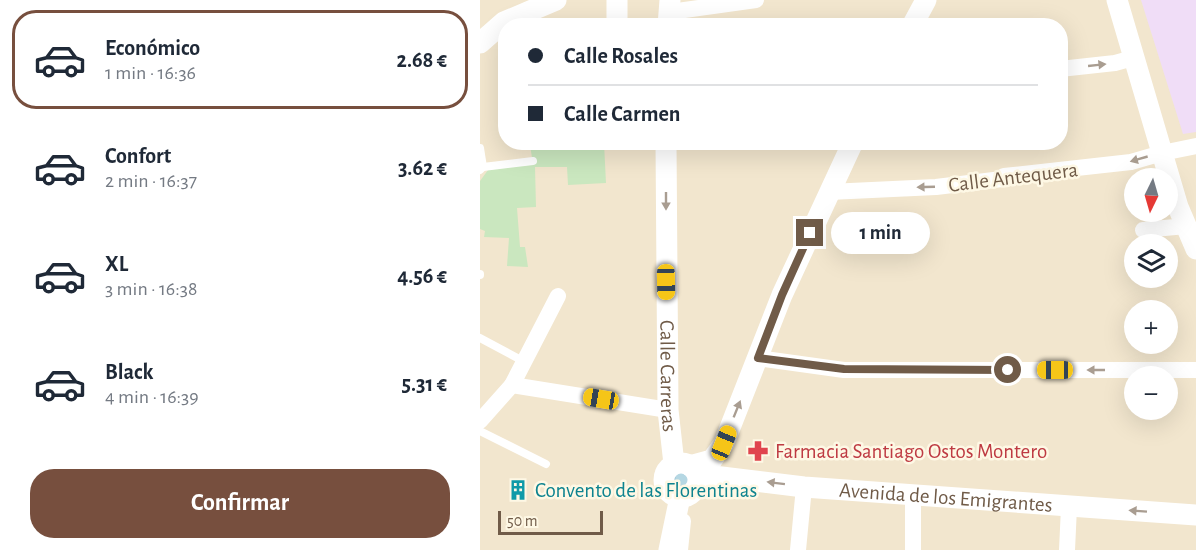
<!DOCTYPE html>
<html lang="es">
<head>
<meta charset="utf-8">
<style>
  :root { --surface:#fff; --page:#f6f6f7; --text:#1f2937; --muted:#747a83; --line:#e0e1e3; --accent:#774f3e }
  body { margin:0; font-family:"Alegreya Sans",sans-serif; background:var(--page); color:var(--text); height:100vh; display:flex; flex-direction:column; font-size:22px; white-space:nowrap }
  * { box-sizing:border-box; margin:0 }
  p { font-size:20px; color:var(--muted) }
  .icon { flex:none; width:33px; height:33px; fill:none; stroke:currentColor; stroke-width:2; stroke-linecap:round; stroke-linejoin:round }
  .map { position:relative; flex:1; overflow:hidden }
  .details { display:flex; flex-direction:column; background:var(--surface); width:480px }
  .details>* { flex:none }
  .banner { position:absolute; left:18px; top:18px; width:570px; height:132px; border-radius:24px; box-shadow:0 6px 24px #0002; display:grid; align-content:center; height:132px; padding:0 30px; background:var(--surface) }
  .needle { width:39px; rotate:185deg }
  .buttons { position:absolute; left:644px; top:168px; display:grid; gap:12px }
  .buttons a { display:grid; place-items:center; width:54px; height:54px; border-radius:50%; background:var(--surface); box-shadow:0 6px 24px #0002; font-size:30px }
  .scale { position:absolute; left:18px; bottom:15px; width:105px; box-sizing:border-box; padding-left:6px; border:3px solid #705b48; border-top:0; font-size:16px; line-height:21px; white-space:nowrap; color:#705b48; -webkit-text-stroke:4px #fef8e5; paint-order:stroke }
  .end { position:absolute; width:27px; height:27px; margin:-14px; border:8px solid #705b48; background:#fff; box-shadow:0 0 0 3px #fff }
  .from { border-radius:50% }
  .bubble { position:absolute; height:42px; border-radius:21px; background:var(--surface); box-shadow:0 6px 24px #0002; font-size:20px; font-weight:700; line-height:42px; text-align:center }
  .car { position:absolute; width:18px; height:36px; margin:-18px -9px; border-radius:8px; box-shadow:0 0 4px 2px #0007; background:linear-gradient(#f5c518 24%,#345 0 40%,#f5c518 0 76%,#345 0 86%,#f5c518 0) }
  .banner b { display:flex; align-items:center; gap:21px; height:57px; font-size:22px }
  .banner b+b { border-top:2px solid var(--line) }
  .banner i { width:15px; height:15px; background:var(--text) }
  ul { padding:10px 0 0; list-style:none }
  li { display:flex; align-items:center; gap:18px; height:99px; margin:0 12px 9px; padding:0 18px; border:3px solid transparent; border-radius:24px }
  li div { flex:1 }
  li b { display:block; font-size:22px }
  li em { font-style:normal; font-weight:700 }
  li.current { border-color:var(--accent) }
  li>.icon { width:54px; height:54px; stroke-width:1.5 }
  .primary-button { display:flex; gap:12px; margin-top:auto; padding:12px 30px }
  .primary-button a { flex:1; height:69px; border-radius:24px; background:var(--accent); color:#fff; font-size:24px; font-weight:700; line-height:69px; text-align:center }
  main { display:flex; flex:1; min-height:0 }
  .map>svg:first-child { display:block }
  .residential { fill:#f2e6ce; fill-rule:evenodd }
  .education { fill:#f0ddf7 }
  .green { fill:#cae7bf }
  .water { fill:#b5d7e3; stroke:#9cc5d5; stroke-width:1.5 }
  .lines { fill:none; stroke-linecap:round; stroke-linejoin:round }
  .service { stroke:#fff; stroke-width:8 }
  .minor { stroke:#fff; stroke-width:16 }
  .tertiary { stroke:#fff; stroke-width:21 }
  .oneway { fill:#a99d91 }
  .route { stroke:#705b48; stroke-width:8 }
  .labels { text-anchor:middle; stroke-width:5; stroke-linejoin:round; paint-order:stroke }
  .street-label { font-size:21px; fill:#705b48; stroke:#fef8e5 }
  .health-label { font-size:21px; fill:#be3a42; stroke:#fef8e5; text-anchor:start }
  .culture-label { font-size:21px; fill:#0d838f; stroke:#fef8e5; text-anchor:start }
</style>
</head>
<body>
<main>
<section class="details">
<ul>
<li class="current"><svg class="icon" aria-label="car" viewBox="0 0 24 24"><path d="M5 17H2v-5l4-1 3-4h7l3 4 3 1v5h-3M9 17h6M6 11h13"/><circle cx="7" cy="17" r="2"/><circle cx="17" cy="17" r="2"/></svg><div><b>Económico</b><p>1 min · 16:36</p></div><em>2.68 €</em></li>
<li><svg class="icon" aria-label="car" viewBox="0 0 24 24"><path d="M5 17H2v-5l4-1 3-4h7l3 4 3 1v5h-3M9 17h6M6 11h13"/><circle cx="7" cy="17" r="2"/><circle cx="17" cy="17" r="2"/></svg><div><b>Confort</b><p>2 min · 16:37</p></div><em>3.62 €</em></li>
<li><svg class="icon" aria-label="car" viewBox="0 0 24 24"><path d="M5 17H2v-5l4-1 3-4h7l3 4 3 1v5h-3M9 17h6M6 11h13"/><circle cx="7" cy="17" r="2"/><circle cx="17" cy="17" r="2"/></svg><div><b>XL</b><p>3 min · 16:38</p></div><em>4.56 €</em></li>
<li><svg class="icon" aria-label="car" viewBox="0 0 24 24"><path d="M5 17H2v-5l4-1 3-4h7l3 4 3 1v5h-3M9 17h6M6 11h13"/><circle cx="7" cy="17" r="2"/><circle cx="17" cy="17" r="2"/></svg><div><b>Black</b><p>4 min · 16:39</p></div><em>5.31 €</em></li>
</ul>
<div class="primary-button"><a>Confirmar</a></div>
</section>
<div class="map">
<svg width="716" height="550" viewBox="0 0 716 550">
  <rect width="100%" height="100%" fill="#fbf4df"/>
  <path class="residential" d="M 0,0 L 716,0 L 716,550 L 0,550 ZM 26,26 L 580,26 L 580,142 L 26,142 ZM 654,178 L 687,178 L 687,212 L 654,212 ZM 654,244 L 687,244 L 687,278 L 654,278 ZM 654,310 L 687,310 L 687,344 L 654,344 ZM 654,376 L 687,376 L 687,410 L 654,410 Z"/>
  <path class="education" d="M 661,0 L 716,0 L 716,132 L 703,134 Z"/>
  <path class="green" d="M 57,143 L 124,143 L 126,183 L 88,185 L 87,167 L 55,167 L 56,207 L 37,208 L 40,247 L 45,247 L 48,267 L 27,266 L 29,238 L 4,237 L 5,231 L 0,229 L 0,181 L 8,170 L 53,164 L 50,145 Z"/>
  <path class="water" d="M 199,469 L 213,479 L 204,494 L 196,493 C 193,484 193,477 199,469 Z"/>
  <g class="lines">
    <g class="service">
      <path d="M 0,148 L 3,167 L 0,170"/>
      <path d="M 3,167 L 53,161"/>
      <path d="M 0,274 L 0,275"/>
      <path d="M 0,338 L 43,361"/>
      <path d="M 0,431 L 66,464"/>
    </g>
    <g class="minor">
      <path d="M 190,12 L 276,0"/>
      <path d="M 580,69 L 635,63 L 653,58"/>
      <path d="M 349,192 L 456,187 L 522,179 L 524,176 L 651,162 L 682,153 L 716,146"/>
      <path d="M 663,230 L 706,226"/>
      <path d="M 278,358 L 364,370 L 716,370"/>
      <path d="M 32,385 L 188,410"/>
      <path d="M 0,421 L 32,385 L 78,296"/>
      <path d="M 433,495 L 433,550"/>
      <path d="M 200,550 L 203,521"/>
      <path d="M 318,550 L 324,487"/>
      <path d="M 587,550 L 589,507"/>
    </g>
    <g class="tertiary">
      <path d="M 637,0 L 698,207 L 716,249"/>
      <path d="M 137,26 L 137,0"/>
      <path d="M 188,26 L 190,0"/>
      <path d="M 432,26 L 446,0"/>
      <path d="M 0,43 L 24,22 L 76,0"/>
      <path id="s1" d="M 186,142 L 188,410 L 194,464"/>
      <circle cx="201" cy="480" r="17"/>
      <path d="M 210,466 L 232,460 L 244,443 L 302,295 L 373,142"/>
      <path id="s2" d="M 217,474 L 324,487 L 716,515"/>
      <path d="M 189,550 L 200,497"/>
    </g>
  </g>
  <defs><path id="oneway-solid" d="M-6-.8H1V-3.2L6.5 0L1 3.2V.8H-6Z" transform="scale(1.5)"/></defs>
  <g class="oneway">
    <use href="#oneway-solid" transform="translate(617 65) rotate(-6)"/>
    <use href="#oneway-solid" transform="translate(659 159) rotate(164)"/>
    <use href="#oneway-solid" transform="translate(446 187) rotate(178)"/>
    <use href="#oneway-solid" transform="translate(186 201) rotate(90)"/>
    <use href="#oneway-solid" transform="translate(616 370) rotate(-180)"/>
    <use href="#oneway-solid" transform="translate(257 409) rotate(-68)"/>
    <use href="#oneway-solid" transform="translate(296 483) rotate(-173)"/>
    <use href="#oneway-solid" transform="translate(658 511) rotate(-176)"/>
  </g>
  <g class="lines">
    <path class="route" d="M 330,233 L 302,295 L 278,358 L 364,369 L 528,370"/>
  </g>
  <defs>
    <g id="pharmacy-bare" transform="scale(1.62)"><path d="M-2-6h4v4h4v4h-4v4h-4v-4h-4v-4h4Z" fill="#e0444e" stroke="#fef8e5" stroke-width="2.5" paint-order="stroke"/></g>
    <g id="building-bare" transform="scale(1.62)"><path d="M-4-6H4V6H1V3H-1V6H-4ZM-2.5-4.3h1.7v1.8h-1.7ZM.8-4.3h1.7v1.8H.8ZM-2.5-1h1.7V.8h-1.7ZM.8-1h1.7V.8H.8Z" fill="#0f9aa8" stroke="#fef8e5" stroke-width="2.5" paint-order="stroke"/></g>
  </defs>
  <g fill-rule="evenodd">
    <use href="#pharmacy-bare" x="278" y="451"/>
    <use href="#building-bare" x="38" y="490"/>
  </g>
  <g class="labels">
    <g class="street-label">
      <text transform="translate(533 177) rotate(-7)" y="7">Calle Antequera</text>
      <text dy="7" stroke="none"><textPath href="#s1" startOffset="234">Calle Carreras</textPath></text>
      <text dy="7" stroke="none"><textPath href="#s2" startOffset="250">Avenida de los Emigrantes</textPath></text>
    </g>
    <g class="health-label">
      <text x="295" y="458">Farmacia Santiago Ostos Montero</text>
    </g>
    <g class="culture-label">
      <text x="55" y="497">Convento de las Florentinas</text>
    </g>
  </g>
</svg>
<div class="buttons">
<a><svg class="needle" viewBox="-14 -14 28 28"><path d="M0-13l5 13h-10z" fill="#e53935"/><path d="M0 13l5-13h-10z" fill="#747a83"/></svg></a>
<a><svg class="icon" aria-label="layers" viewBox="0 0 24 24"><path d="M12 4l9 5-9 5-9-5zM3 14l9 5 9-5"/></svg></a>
<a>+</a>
<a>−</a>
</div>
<div class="scale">50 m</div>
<i class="end from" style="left:528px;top:370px"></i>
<i class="end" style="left:330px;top:233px"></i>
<div class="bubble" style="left:351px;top:212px;width:99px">1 min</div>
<i class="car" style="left:186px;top:282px;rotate:179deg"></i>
<i class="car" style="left:575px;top:370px;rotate:270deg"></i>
<i class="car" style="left:121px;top:399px;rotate:280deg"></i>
<i class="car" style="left:244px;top:443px;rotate:22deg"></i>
<div class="banner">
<b><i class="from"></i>Calle Rosales</b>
<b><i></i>Calle Carmen</b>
</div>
</div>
</main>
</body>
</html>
